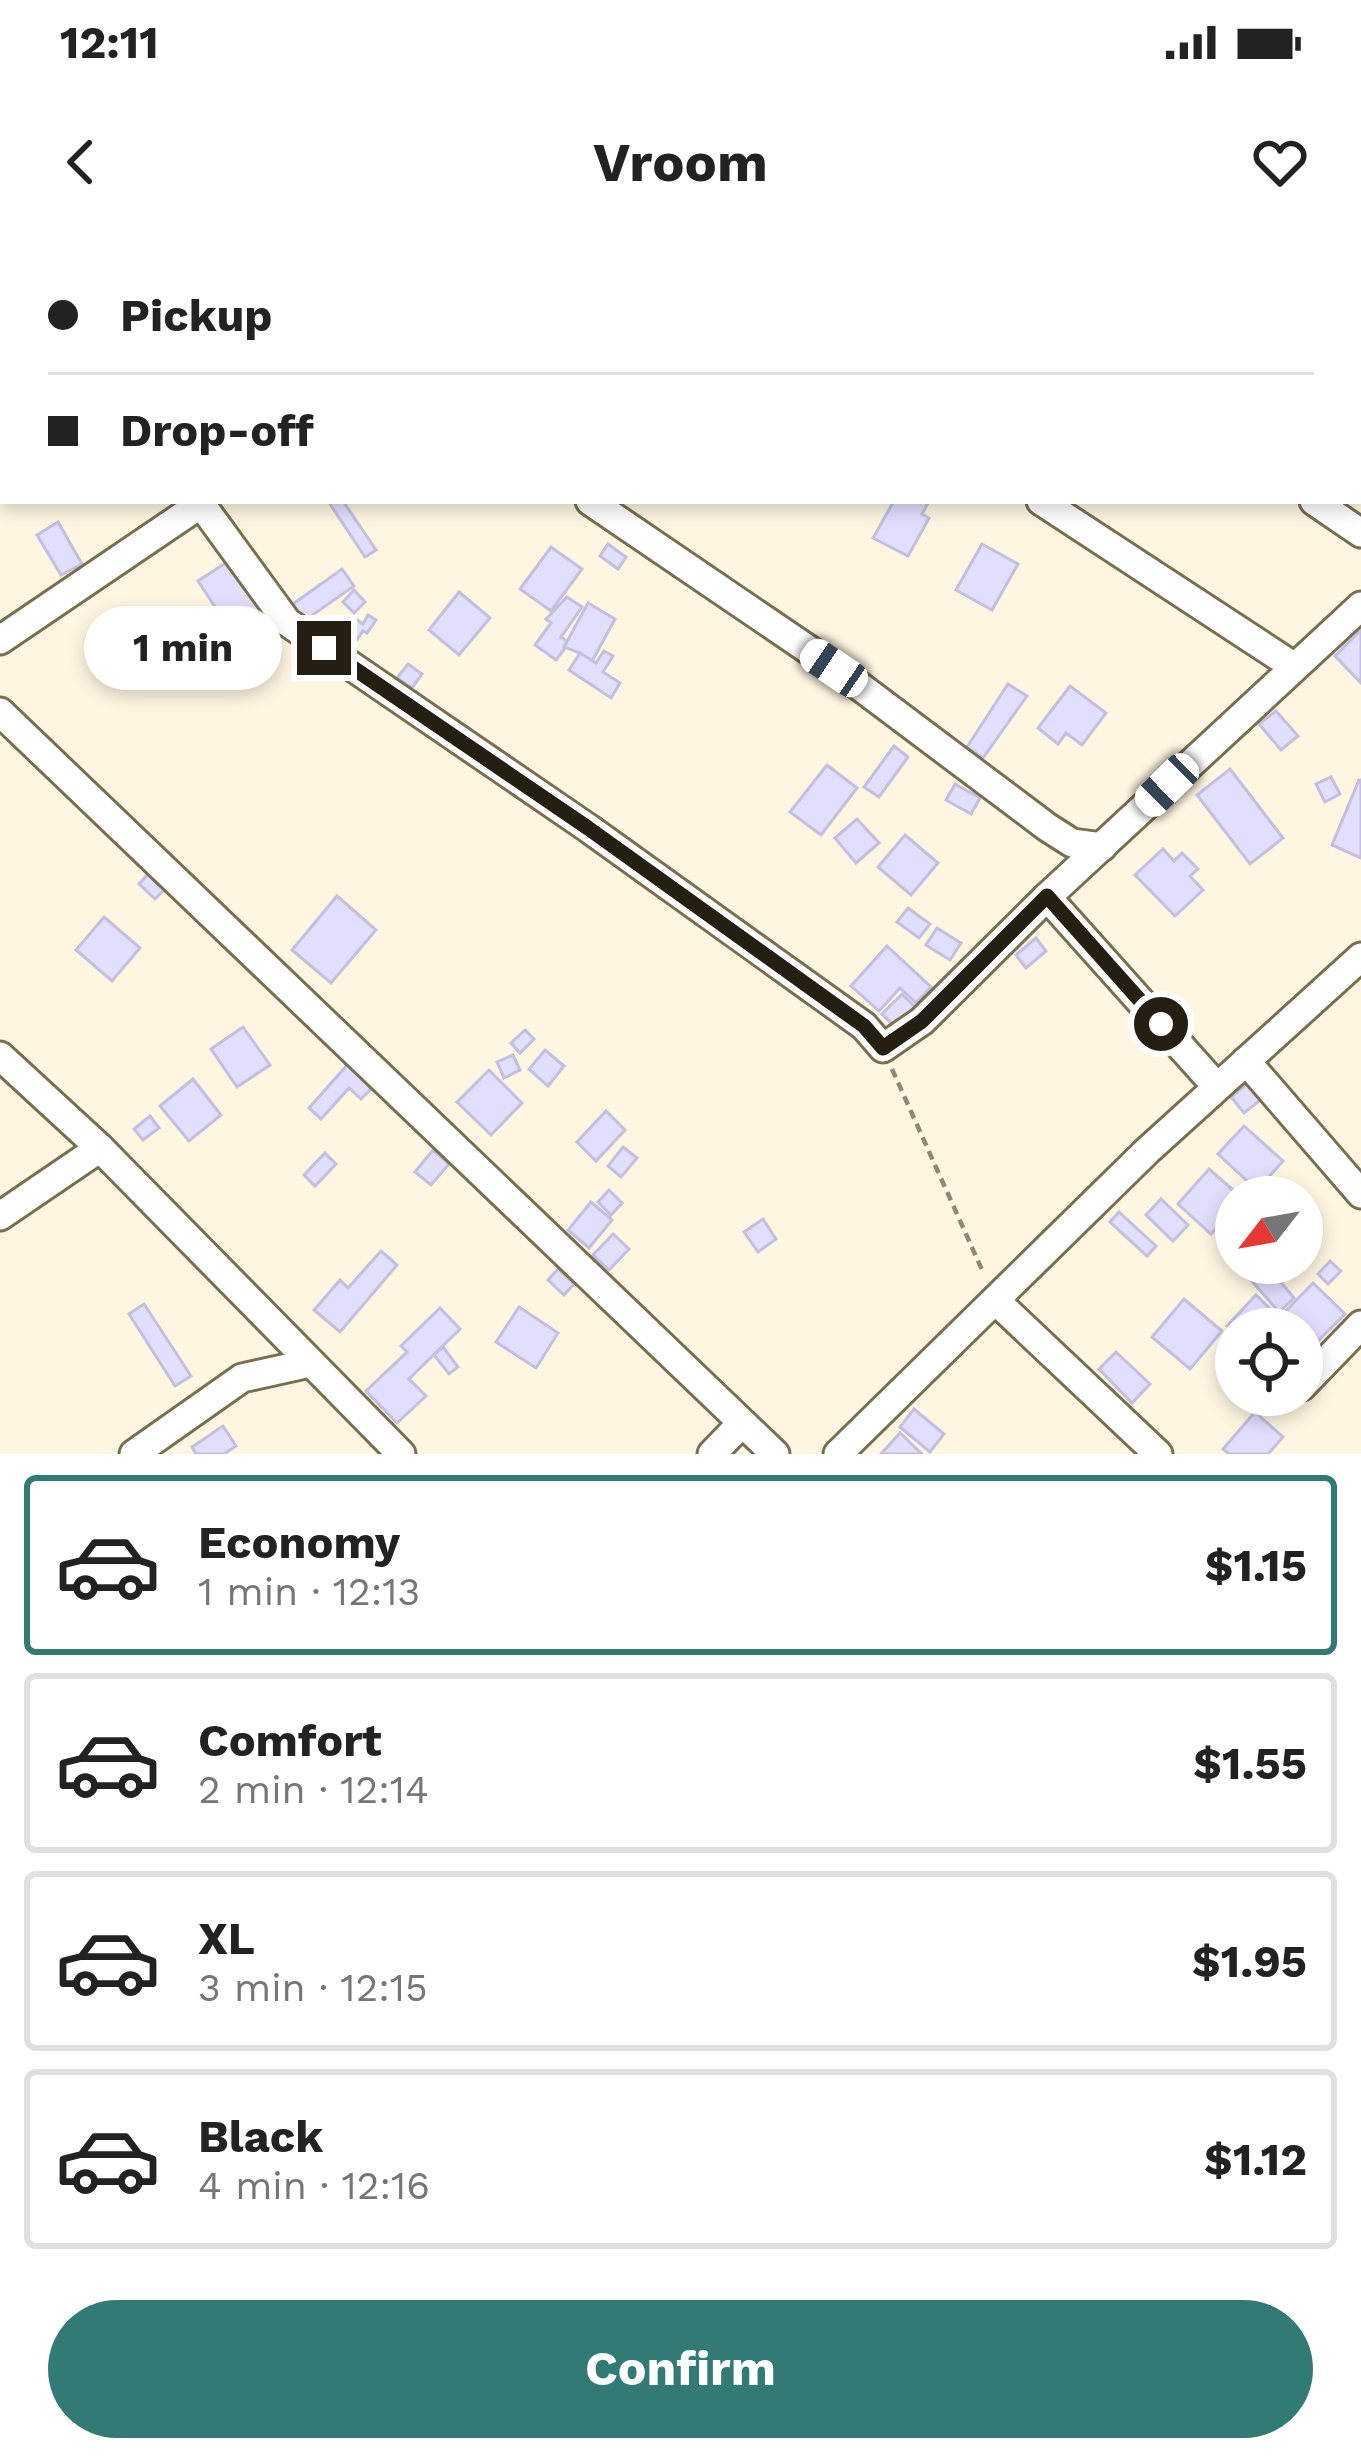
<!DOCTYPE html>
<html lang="en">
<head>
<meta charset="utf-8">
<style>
  :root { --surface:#fff; --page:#f6f6f6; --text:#222; --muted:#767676; --line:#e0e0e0; --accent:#327a74 }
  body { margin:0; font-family:"Work Sans",sans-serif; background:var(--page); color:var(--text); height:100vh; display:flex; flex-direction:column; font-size:45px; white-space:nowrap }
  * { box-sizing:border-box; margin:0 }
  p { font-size:39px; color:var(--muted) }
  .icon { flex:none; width:66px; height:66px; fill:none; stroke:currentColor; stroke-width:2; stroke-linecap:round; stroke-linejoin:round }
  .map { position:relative; height:1214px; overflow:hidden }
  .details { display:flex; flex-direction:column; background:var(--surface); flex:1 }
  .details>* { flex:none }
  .guide { position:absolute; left:0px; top:0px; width:1362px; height:264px; box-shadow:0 6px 18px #0003; display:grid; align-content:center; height:264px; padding:0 48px; background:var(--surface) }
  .needle { width:78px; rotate:239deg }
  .fabs { position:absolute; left:1215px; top:936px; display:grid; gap:24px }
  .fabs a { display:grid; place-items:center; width:108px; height:108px; border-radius:50%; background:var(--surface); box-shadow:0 6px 18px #0003; font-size:60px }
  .end { position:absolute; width:54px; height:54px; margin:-27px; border:15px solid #241f12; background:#fff; box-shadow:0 0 0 6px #fff }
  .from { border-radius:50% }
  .bubble { position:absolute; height:84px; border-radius:42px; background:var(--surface); box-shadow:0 6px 18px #0003; font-size:39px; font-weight:700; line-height:84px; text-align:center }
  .car { position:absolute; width:36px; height:72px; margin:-36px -18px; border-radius:15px; box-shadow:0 0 9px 3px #0007; background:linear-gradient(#fff 24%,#345 0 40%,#fff 0 76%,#345 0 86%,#fff 0) }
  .guide b { display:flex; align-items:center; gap:42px; height:114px; font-size:45px }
  .guide b+b { border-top:3px solid var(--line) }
  .guide i { width:30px; height:30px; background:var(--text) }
  ul { padding:21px 0 0; list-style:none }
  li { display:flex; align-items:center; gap:36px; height:180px; margin:0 24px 18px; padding:0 24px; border:6px solid var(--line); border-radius:12px }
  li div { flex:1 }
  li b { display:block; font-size:45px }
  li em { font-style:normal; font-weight:700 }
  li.selected { border-color:var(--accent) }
  li>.icon { width:108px; height:108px; stroke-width:1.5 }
  .primary-button { display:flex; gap:24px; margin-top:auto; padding:24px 48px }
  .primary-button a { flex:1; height:138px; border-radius:72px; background:var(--accent); color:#fff; font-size:48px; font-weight:700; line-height:138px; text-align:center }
  .status { display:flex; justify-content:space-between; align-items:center; height:84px; padding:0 60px; background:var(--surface); direction:ltr }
  .status svg { height:33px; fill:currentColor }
  header { display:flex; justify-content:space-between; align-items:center; height:156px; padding:0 48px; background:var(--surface); font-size:54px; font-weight:700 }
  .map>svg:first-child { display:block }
  .building { fill:#e2defe; stroke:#c4bfe0; stroke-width:3 }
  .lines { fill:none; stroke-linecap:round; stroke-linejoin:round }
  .minor-casing { stroke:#7a6e50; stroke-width:33 }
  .path { stroke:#8f8877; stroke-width:4.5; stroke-dasharray:9 6; stroke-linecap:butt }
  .minor { stroke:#fff; stroke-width:27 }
  .route { stroke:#241f12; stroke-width:15 }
</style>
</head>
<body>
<div class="status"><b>12:11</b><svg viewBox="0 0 49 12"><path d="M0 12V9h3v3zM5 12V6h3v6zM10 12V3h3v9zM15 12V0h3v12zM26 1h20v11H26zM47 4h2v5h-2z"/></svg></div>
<header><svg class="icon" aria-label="back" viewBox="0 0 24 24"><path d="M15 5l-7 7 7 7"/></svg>Vroom<svg class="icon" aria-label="heart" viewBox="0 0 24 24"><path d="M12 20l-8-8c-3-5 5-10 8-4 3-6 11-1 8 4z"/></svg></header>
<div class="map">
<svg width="1361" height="1214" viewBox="0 0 1361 1214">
  <rect width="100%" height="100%" fill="#fff6e2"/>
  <g class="building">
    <path d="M 710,0 L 786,0 L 790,3 L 714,3 Z"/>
    <path d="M 328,261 L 343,261 L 376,310 L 365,317 Z"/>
    <path d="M 894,261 L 929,261 L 922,274 L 929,278 L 908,316 L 873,298 Z"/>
    <path d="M 58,282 L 82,324 L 61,335 L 37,295 Z"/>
    <path d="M 608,304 L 626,317 L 618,329 L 600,316 Z"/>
    <path d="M 982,304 L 1018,324 L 992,370 L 956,350 Z"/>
    <path d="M 551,307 L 582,329 L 551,371 L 520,349 Z"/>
    <path d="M 230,320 L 268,378 L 236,399 L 198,341 Z"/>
    <path d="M 342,329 L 354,346 L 304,381 L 293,364 Z"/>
    <path d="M 354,350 L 365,362 L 354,373 L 343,362 Z"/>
    <path d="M 459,352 L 490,378 L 459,415 L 429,390 Z"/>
    <path d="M 567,357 L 582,367 L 561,397 L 569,403 L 556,420 L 535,405 L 551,383 L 546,379 Z"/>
    <path d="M 588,363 L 615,379 L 591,423 L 580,413 L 564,407 Z"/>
    <path d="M 368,375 L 376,380 L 367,393 L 363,391 L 356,401 L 346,394 L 356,379 L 363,384 Z"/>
    <path d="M 1361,390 L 1361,443 L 1335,416 Z"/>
    <path d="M 604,411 L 613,416 L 603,432 L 620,443 L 611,458 L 569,430 L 580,413 L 596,423 Z"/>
    <path d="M 408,424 L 422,434 L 412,448 L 397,438 Z"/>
    <path d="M 1008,444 L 1027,456 L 983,518 L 967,507 Z"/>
    <path d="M 1070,446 L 1106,473 L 1082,505 L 1066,493 L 1058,504 L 1038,488 Z"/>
    <path d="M 1276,471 L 1298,496 L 1281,510 L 1259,484 Z"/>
    <path d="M 894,506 L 908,517 L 879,557 L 864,547 Z"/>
    <path d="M 827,525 L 857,548 L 821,595 L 790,572 Z"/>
    <path d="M 1230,529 L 1283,598 L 1250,624 L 1197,555 Z"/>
    <path d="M 1331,537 L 1340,554 L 1325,562 L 1316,544 Z"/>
    <path d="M 1359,540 L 1361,540 L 1361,618 L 1332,605 Z"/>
    <path d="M 955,544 L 980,558 L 971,574 L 946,560 Z"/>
    <path d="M 857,579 L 879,603 L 856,623 L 835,598 Z"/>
    <path d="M 905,595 L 938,623 L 911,655 L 878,627 Z"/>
    <path d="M 1163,609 L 1174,621 L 1182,613 L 1198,629 L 1190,636 L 1203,650 L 1175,676 L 1135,635 Z"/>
    <path d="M 149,633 L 165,649 L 155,659 L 139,644 Z"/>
    <path d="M 337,656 L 376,690 L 331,743 L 292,710 Z"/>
    <path d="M 908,668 L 930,684 L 919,698 L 897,682 Z"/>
    <path d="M 104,677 L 140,708 L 112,741 L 76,710 Z"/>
    <path d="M 937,688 L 961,703 L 950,720 L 926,705 Z"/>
    <path d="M 1036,698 L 1046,711 L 1026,728 L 1016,715 Z"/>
    <path d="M 887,706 L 931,747 L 916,763 L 900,748 L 879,771 L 851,746 Z"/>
    <path d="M 902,754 L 915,767 L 895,787 L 882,774 Z"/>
    <path d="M 243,787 L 270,825 L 237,847 L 211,809 Z"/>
    <path d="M 525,790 L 534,799 L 520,813 L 511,803 Z"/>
    <path d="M 545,810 L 564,826 L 548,846 L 529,829 Z"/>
    <path d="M 513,815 L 520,830 L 504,838 L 497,822 Z"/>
    <path d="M 349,823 L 374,846 L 361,859 L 349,848 L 321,879 L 309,868 Z"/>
    <path d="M 489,830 L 522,863 L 491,895 L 457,862 Z"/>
    <path d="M 193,839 L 221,875 L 189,901 L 160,866 Z"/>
    <path d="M 1249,842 L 1263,858 L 1244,873 L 1231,857 Z"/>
    <path d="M 606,871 L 625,890 L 596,921 L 577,902 Z"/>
    <path d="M 150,876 L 159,888 L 143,900 L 134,889 Z"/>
    <path d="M 1244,886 L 1283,921 L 1257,950 L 1218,914 Z"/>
    <path d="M 623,907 L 637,918 L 621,937 L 608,926 Z"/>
    <path d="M 433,910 L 449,924 L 431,945 L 415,932 Z"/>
    <path d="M 325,913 L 336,924 L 315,946 L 304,935 Z"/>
    <path d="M 1209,929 L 1241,957 L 1236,957 L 1236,965 L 1211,994 L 1178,964 Z"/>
    <path d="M 609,950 L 622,963 L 611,975 L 598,962 Z"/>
    <path d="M 1161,959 L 1188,985 L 1173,1001 L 1146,975 Z"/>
    <path d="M 591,962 L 612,980 L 589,1008 L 568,990 Z"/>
    <path d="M 1119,972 L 1156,1006 L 1147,1016 L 1110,982 Z"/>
    <path d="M 763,979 L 776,999 L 758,1012 L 744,992 Z"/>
    <path d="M 613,994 L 629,1009 L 609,1030 L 593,1015 Z"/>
    <path d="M 381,1011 L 397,1025 L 340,1092 L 314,1070 L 340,1040 L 348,1048 Z"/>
    <path d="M 1330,1021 L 1341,1031 L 1328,1044 L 1318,1034 Z"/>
    <path d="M 1266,1023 L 1298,1023 L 1279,1040 L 1294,1058 L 1279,1072 L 1249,1038 Z"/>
    <path d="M 558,1029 L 574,1044 L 564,1055 L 548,1040 Z"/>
    <path d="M 1313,1043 L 1345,1074 L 1314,1105 L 1283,1074 Z"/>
    <path d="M 1256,1055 L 1291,1089 L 1236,1089 L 1236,1095 L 1227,1086 Z"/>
    <path d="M 1184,1059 L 1222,1091 L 1190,1129 L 1152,1097 Z"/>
    <path d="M 144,1064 L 191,1136 L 175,1146 L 129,1074 Z"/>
    <path d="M 519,1067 L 558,1093 L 536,1128 L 496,1102 Z"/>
    <path d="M 440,1068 L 460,1089 L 409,1139 L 426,1156 L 397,1183 L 366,1151 L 407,1112 L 401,1106 Z"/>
    <path d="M 443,1107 L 458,1127 L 449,1134 L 434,1115 Z"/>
    <path d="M 1116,1112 L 1150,1144 L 1132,1163 L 1099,1129 Z"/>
    <path d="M 914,1169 L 944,1194 L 930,1212 L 900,1187 Z"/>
    <path d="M 1255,1172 L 1283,1197 L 1268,1214 L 1229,1214 L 1223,1209 Z"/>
    <path d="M 223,1186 L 236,1206 L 224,1214 L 196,1214 L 192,1207 Z"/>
    <path d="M 900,1193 L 922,1214 L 881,1214 Z"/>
  </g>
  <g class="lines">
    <g class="minor-casing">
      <g id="minor">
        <path d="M 660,0 L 664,3"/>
        <path d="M 929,0 L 934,3"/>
        <path d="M 1324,0 L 1329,3"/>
        <path d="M 330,3 L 335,0"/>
        <path d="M 604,3 L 609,0"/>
        <path d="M 1359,22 L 1361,24"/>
        <path d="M 0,216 L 3,214"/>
        <path d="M 590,261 L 834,427 L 1047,587 L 1072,603 L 1102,607"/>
        <path d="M 1041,261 L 1293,426"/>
        <path d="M 1314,261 L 1361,293"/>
        <path d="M 201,264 L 287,382 L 588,588 L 864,786 L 883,808 L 922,781 L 1047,657 L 1361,366"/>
        <path d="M 0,400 L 205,261"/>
        <path d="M 0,472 L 775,1214"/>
        <path d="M 1047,657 L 1217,847"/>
        <path d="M 0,816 L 100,908 L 401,1214"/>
        <path d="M 1246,821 L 1361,954"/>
        <path d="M 0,976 L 100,908"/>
        <path d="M 996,1061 L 1158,1214"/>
        <path d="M 1302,1146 L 1361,1085"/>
        <path d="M 134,1214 L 242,1138 L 310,1123"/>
        <path d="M 712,1214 L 741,1184"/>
        <path d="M 838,1214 L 1147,911 L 1361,717"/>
      </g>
    </g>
    <path class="path" d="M 892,829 L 983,1032"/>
    <use href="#minor" class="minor"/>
  </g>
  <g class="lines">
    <path class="route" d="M 324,408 L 588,588 L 864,786 L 883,808 L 922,781 L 1047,656 L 1161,784"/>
  </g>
</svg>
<div class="fabs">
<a><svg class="needle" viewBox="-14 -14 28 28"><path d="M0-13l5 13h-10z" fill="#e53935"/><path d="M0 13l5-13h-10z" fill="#767676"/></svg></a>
<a><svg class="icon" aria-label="locate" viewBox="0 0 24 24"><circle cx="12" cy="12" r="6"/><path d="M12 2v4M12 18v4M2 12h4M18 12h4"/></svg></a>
</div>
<i class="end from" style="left:1161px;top:784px"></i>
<i class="end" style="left:324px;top:408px"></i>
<div class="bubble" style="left:84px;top:366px;width:198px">1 min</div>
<i class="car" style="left:834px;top:428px;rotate:304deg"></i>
<i class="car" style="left:1167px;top:545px;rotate:226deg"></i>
<div class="guide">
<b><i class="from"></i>Pickup</b>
<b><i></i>Drop-off</b>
</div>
</div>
<section class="details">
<ul>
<li class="selected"><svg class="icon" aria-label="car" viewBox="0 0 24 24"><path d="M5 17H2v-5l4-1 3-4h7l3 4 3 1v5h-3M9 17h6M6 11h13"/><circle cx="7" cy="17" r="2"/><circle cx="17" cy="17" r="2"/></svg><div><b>Economy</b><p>1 min · 12:13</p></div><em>$1.15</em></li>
<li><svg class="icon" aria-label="car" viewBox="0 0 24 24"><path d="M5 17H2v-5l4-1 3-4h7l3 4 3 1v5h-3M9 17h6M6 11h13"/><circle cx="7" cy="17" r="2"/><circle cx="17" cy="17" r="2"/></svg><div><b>Comfort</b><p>2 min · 12:14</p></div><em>$1.55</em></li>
<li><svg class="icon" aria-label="car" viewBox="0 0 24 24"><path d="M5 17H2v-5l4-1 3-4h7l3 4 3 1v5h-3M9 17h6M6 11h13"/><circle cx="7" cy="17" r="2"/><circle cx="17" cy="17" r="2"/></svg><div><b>XL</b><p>3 min · 12:15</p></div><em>$1.95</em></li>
<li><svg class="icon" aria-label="car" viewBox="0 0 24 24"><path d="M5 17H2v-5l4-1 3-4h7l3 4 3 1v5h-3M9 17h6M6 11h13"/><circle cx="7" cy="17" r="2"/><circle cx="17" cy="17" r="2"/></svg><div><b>Black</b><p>4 min · 12:16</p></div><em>$1.12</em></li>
</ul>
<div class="primary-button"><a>Confirm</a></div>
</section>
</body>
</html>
